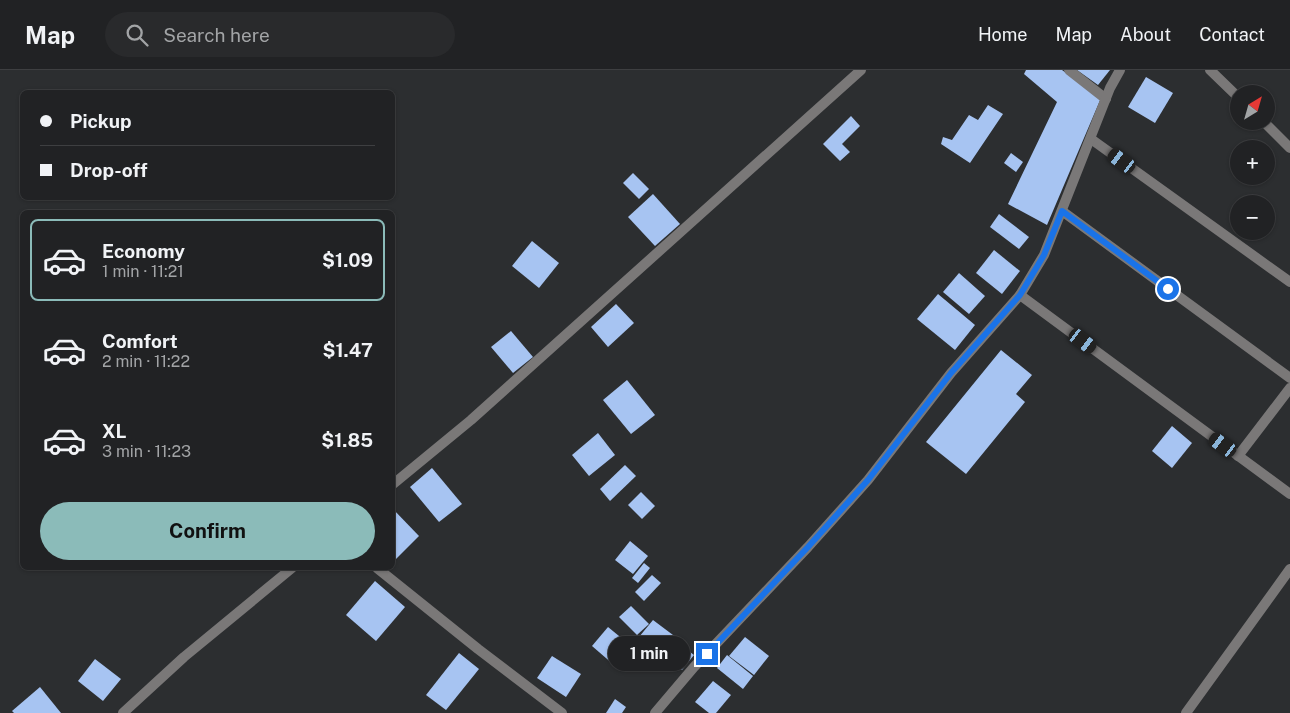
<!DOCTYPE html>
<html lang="en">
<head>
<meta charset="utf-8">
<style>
  :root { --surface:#212224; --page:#292a2c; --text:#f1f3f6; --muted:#a2a4a6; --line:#3e3f41; --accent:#8bbbb9 }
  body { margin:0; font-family:"Public Sans",sans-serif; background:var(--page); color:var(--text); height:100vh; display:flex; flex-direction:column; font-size:19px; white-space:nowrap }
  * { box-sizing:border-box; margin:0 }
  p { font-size:16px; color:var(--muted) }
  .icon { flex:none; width:28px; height:28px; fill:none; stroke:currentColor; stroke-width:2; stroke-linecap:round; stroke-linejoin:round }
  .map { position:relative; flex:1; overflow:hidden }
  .panel { position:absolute; left:20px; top:140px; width:375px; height:360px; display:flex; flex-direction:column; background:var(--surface); border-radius:8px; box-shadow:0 1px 4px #0004,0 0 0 1px var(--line) }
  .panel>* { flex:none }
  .hud { position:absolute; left:20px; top:20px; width:375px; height:110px; border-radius:8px; box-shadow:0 1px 4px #0004,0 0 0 1px var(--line); display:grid; align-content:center; height:110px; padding:0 20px; background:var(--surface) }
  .needle { width:32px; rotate:37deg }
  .controls { position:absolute; left:1230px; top:15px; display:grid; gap:10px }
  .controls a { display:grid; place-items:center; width:45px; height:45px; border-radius:50%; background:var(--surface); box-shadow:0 1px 4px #0004,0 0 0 1px var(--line); font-size:25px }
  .end { position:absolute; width:22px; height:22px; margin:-11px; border:6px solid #1a73e8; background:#fff; box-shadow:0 0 0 2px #fff }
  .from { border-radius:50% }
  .bubble { position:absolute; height:35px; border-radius:18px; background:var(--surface); box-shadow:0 1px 4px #0004,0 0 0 1px var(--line); font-size:16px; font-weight:700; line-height:35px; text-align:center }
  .car { position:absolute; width:15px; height:30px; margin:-15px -8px; border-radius:6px; box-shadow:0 0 4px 1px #0007; background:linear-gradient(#222 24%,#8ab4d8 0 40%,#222 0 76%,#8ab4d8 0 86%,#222 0) }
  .hud b { display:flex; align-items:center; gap:18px; height:48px; font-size:19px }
  .hud b+b { border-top:1px solid var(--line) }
  .hud i { width:12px; height:12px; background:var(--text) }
  ul { padding:9px 0 0; list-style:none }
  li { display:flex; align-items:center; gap:15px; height:82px; margin:0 10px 8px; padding:0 10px; border:2px solid transparent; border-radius:8px }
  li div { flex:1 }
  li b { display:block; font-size:19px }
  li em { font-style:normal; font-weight:700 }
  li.selected { border-color:var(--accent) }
  li>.icon { width:45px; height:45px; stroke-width:1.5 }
  .button { display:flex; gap:10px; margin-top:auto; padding:10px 20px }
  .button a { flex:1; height:58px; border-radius:30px; background:var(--accent); color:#111; font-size:20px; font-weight:700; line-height:58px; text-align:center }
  header { display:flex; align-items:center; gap:30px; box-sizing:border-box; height:70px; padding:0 25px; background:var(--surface); border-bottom:1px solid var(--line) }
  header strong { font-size:24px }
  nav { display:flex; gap:28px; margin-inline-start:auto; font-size:18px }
  .search { width:350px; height:45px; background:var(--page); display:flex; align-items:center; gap:12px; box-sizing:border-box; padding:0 18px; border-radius:28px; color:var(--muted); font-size:19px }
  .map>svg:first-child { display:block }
  .building { fill:#a7c4f2 }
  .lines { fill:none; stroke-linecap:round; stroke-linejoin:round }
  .minor { stroke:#7a7878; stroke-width:10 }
  .route { stroke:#1a73e8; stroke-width:6 }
</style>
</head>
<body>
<header>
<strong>Map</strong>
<div class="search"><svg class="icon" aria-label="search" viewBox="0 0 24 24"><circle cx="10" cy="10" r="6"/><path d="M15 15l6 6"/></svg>Search here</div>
<nav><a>Home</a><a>Map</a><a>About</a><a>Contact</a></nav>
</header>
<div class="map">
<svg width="1290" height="643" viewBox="0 0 1290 643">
  <rect width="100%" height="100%" fill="#2c2e30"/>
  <g class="building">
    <path d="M 1026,0 L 1062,0 L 1101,28 L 1047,155 L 1008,134 L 1057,32 L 1024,4 Z"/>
    <path d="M 1077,0 L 1110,0 L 1098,15 Z"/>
    <path d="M 1146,7 L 1173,23 L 1155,53 L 1128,37 Z"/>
    <path d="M 988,35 L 1003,44 L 970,93 L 941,74 L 943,67 L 952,70 L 969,45 L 978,50 Z"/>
    <path d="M 851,46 L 860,56 L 842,74 L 850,82 L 840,91 L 823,74 Z"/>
    <path d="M 1011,83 L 1023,92 L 1016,102 L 1004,93 Z"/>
    <path d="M 633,103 L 649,119 L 639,129 L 623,113 Z"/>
    <path d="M 653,124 L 680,154 L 655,176 L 628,147 Z"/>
    <path d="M 999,144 L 1029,167 L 1019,179 L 990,157 Z"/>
    <path d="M 532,171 L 559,193 L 539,218 L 512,196 Z"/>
    <path d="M 994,180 L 1020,201 L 1002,224 L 976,203 Z"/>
    <path d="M 959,203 L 985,226 L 969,244 L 943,222 Z"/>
    <path d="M 938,224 L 975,255 L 955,280 L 917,249 Z"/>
    <path d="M 616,234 L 634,253 L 608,277 L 591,257 Z"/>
    <path d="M 511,261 L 533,287 L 513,303 L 491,277 Z"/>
    <path d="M 1001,280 L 1032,305 L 1016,324 L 1025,332 L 966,404 L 926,372 Z"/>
    <path d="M 627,310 L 655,345 L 631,364 L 603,330 Z"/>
    <path d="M 1172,356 L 1192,373 L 1172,398 L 1152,381 Z"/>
    <path d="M 598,363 L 615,385 L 589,406 L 572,385 Z"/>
    <path d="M 625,395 L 636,406 L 610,431 L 600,419 Z"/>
    <path d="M 432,398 L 462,434 L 439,452 L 410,417 Z"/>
    <path d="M 641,422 L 655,436 L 642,449 L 628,435 Z"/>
    <path d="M 392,438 L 419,466 L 396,489 L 392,486 Z"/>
    <path d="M 630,471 L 648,486 L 633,504 L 615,490 Z"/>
    <path d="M 644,493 L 650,498 L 638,513 L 632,508 Z"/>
    <path d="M 652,505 L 661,513 L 644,531 L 635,522 Z"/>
    <path d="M 375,511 L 405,537 L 376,571 L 346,545 Z"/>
    <path d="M 631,536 L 649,554 L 637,565 L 619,547 Z"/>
    <path d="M 653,550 L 689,577 L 685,578 L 694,585 L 682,600 L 639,567 Z"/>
    <path d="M 608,557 L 630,575 L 614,595 L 592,576 Z"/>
    <path d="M 745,567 L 769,586 L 754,605 L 729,586 Z"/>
    <path d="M 459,583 L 479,599 L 446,640 L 426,625 Z"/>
    <path d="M 727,585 L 753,606 L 743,619 L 717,598 Z"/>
    <path d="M 552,586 L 581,604 L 566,627 L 537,608 Z"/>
    <path d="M 95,589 L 121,609 L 103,631 L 78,611 Z"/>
    <path d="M 713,611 L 731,625 L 716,643 L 709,643 L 695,632 Z"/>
    <path d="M 40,617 L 61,643 L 14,643 L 12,641 Z"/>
    <path d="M 615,629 L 626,637 L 622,643 L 606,643 Z"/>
  </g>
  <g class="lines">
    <g class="minor">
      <path d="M 1069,0 L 1106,29"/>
      <path d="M 1210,0 L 1239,28"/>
      <path d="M 1263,51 L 1290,78"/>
      <path d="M 1091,69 L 1290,212"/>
      <path d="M 1062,141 L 1290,308"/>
      <path d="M 1020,225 L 1290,424"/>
      <path d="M 1238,386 L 1290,318"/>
      <path d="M 392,415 L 471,350 L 861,0"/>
      <path d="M 377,498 L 478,579 L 562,643"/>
      <path d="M 123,643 L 184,587 L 292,498"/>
      <path d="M 655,643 L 694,597 L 808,477 L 868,410 L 951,303 L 1020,225 L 1044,185 L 1110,18 L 1120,0"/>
      <path d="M 1186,643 L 1290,499"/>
    </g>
  </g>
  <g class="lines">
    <path class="route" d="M 707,584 L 808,477 L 868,410 L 951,303 L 1020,225 L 1044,185 L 1062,141 L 1168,219"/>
  </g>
</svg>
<div class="controls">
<a><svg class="needle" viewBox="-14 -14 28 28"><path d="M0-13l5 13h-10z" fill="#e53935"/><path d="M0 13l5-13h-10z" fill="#a2a4a6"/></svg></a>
<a>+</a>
<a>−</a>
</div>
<i class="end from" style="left:1168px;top:219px"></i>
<i class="end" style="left:707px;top:584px"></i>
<div class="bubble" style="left:608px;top:566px;width:82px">1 min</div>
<i class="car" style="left:1122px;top:91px;rotate:306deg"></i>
<i class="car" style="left:1083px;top:271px;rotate:127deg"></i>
<i class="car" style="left:1223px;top:375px;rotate:306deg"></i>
<div class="hud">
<b><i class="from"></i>Pickup</b>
<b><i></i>Drop-off</b>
</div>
<section class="panel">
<ul>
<li class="selected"><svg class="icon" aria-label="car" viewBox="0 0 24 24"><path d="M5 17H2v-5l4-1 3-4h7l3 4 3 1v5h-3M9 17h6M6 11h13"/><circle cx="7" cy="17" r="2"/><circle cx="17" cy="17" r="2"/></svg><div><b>Economy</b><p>1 min · 11:21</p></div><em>$1.09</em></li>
<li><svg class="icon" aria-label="car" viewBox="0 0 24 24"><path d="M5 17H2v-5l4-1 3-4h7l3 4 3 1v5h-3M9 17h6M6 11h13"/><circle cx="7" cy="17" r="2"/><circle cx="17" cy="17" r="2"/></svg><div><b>Comfort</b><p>2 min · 11:22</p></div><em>$1.47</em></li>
<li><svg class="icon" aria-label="car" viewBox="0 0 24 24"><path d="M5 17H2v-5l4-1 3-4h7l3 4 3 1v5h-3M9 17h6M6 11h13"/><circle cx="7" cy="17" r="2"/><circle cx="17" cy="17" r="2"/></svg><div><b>XL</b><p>3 min · 11:23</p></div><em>$1.85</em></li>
</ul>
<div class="button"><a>Confirm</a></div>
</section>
</div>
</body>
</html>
